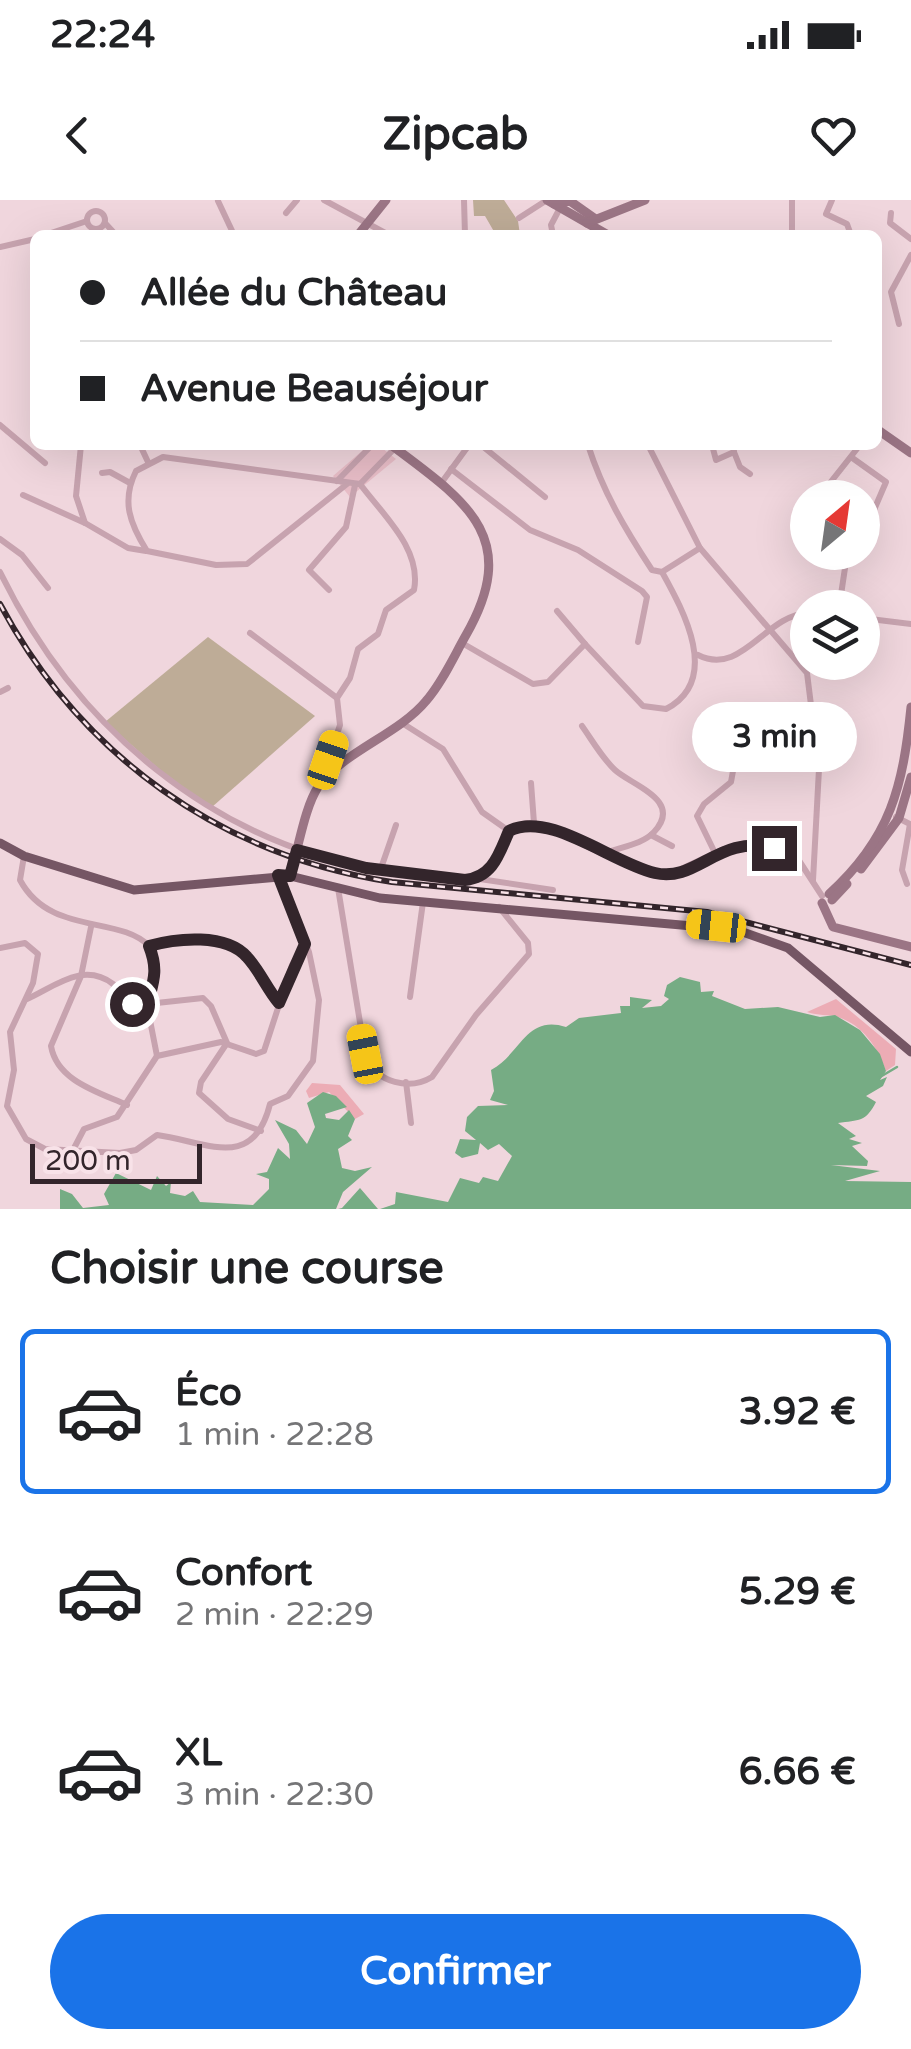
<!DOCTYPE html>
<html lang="fr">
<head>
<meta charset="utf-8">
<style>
  :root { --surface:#fff; --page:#f6f6f6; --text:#202124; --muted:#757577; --line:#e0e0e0; --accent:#1a73e8 }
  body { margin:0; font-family:"Varela Round",sans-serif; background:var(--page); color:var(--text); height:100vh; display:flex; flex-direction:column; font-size:38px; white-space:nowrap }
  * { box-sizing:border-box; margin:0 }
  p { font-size:32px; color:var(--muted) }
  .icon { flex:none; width:55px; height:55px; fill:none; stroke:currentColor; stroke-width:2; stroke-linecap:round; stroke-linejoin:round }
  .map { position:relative; height:1009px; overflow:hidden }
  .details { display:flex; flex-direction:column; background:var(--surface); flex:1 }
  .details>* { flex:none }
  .top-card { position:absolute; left:30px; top:30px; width:852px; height:220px; border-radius:15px; box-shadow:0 10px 40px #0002; display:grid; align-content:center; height:220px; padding:0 50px; background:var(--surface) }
  .needle { width:65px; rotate:29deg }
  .tools { position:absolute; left:790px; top:280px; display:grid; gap:20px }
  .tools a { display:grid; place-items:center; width:90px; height:90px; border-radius:50%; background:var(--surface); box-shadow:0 10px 40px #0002; font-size:50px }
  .scale { position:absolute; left:30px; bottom:25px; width:172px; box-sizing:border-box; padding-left:10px; border:5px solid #33252b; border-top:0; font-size:28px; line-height:35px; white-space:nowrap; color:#33252b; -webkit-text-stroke:8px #f8e2e8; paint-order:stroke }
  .end { position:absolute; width:45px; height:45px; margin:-22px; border:12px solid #33252b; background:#fff; box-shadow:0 0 0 5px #fff }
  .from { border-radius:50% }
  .bubble { position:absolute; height:70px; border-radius:35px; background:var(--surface); box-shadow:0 10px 40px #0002; font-size:32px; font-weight:700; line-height:70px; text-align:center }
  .car { position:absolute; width:30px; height:60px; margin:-30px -15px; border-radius:12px; box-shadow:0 0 8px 2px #0007; background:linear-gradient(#f5c518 24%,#345 0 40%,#f5c518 0 76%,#345 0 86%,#f5c518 0) }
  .top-card b { display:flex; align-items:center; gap:35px; height:95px; font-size:38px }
  .top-card b+b { border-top:2px solid var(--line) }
  .top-card i { width:25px; height:25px; background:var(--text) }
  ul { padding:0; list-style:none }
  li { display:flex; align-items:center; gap:30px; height:165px; margin:0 20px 15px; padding:0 30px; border:5px solid transparent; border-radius:15px }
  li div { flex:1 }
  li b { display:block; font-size:38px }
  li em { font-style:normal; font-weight:700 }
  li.current { border-color:var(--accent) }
  li>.icon { width:90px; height:90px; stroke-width:1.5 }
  h2 { padding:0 50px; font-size:45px; line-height:120px }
  .button { display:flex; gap:20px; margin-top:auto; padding:20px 50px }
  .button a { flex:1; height:115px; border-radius:60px; background:var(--accent); color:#fff; font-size:40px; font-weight:700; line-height:115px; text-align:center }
  .status { display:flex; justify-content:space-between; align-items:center; height:70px; padding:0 50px; background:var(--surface); direction:ltr }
  .status svg { height:28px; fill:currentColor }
  header { display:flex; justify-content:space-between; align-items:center; height:130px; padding:0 50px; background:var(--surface); font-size:45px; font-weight:700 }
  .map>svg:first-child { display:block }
  .green { fill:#beac97 }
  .sand { fill:#ecacb5 }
  .plaza { fill:#e8bdc7 }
  .water { fill:#76ac84 }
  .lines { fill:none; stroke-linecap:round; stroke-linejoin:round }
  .stream { stroke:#76ac84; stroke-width:2.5 }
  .street { stroke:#c7a3af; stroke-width:6 }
  .secondary { stroke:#9b7585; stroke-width:9 }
  .primary { stroke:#755664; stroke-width:9 }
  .rail-casing { stroke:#33252b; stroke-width:6 }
  .rail { stroke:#f8e2e8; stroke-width:2.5; stroke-dasharray:8; stroke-linecap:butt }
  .secondary-bridge { stroke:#9b7585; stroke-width:9 }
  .route { stroke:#33252b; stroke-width:12 }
</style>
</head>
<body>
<div class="status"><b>22:24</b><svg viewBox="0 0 49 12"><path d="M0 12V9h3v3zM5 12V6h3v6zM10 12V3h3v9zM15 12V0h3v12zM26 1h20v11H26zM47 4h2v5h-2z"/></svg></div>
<header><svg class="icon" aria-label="back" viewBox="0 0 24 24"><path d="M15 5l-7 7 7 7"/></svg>Zipcab<svg class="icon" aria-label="heart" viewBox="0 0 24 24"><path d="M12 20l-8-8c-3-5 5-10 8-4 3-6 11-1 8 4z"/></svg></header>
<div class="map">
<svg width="911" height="1009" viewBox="0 0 911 1009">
  <rect width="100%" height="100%" fill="#f0d6dd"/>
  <g class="green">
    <path d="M 473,0 L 504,0 L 518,21 L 520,35 L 496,35 L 485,16 L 474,16 Z"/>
    <path d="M 208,437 L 315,516 L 212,607 L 174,582 L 105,522 Z"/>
  </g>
  <g class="sand">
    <path d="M 836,799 L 896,849 L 895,865 L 886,871 C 878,848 863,825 838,817 C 828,814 818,816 807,812 Z"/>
    <path d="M 312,883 L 340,885 L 364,914 L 355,919 L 329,892 L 309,898 L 306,891 Z"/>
  </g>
  <path class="plaza" d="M 369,245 L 378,245 L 396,259 L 350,297 L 333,276 Z"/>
  <g class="water">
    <path d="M 680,777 L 700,782 L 701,792 L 714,791 L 712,796 L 745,809 L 778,807 L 820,817 L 835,815 L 860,830 L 880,854 L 886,871 L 880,880 L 887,877 L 883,886 L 866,896 L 876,902 C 866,922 859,920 838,923 L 856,936 L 849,939 L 862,943 L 852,946 L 868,961 L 867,966 L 831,965 L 880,971 L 845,981 L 911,982 L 911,1009 L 380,1009 L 395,1004 L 396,992 L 448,1002 L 460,978 L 479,983 L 483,977 L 498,981 L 512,956 L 499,944 L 488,950 L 480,943 L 478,954 L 462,958 L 455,953 L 460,939 L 476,940 L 465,931 L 467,917 L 478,906 L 508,905 L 490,900 L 494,891 L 491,870 C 520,855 526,814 566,827 L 579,818 L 621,813 L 620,806 L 630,806 L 630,797 L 652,800 L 642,808 L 661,806 L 669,799 L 664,796 L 667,785 Z"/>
    <path d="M 323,892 L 336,896 L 347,907 L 325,914 L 326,918 L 339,920 L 349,910 L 355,919 L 348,936 L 352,940 L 338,949 L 342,968 L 355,971 L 372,967 L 343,992 L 336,1009 L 60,1009 L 60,989 L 72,994 L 83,1008 L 109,1005 L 104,994 L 116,973 L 151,990 L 157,976 L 166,986 L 171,982 L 170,993 L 185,996 L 193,991 L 200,1002 L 253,1005 L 269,989 L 269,979 L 256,974 L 267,972 L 278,948 L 290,959 L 289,944 L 275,920 L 296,930 L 307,944 L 315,927 L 307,903 Z"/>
    <path d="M 360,988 L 378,1009 L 338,1009 L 342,1008 Z"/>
  </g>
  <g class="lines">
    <path class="stream" d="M 880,877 L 897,867"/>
    <g class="street">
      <path d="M 324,0 L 389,35"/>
      <path d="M 464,0 L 465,35"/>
      <path d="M 792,0 L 792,35"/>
      <path d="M 832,0 L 826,14 L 847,24 L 851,35"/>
      <path d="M 218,1 L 234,35"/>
      <circle cx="96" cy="20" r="9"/>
      <path d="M 286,13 L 297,0"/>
      <path d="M 891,13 L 890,23 L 911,39"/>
      <path d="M 519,18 L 547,0"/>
      <path d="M 105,23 L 116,35"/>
      <path d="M 45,35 L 87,21"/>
      <path d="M 553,35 L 551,25 L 560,8"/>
      <path d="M 0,47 L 35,39"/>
      <path d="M 899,124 L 891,92 L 911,55"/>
      <path d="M 0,225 L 45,263"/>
      <path d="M 81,245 L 76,296 L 85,323 L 128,348 L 146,351"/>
      <path d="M 140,245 L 148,262"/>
      <path d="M 481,245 L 545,297"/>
      <path d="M 648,245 L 700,348 L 807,473 L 819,569 L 813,680"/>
      <path d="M 712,245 L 716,260 L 734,252 L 733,245"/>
      <path d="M 734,252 L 740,267 L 750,274"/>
      <path d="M 851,257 L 886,282 L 874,310"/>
      <path d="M 451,269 L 530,330 L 578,350 L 642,391 L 647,397 L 638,442"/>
      <path d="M 102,273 L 110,272 L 130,283"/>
      <path d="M 337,281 L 372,245"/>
      <path d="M 442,282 L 469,245"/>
      <path d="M 347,284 L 247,364 L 216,365 L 147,351 C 130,324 121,301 136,271 L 163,257 L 360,284"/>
      <path d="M 360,284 L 395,248"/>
      <path d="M 822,293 L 860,245"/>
      <path d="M 23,295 L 85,323"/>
      <path d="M 0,339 L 22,355 L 48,388"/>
      <path d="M 0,372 C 76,528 213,644 387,672 C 416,676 448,682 478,679 L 500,655 L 509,631 L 527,623 L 545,626 L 603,654 L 668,675 L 724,649 L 761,644 L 798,659 L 822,696"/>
      <path d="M 662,372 L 700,348"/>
      <path d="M 329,390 L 309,370 L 346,327 L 355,285"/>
      <path d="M 839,408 L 845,368"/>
      <path d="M 557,411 L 585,444"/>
      <path d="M 862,418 L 911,424"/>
      <path d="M 250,433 L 337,498"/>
      <path d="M 462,443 L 533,484 L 548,482 L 585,444 L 643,506 L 666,509 C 722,480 683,410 662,372 L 652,370 C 625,329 603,292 588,245"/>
      <path d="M 698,455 C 742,477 765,415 808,413"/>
      <path d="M 0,492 L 8,488"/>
      <path d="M 402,523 L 443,549 L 482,612 L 509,631"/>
      <path d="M 582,526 C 592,540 602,558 615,570 C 631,585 684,600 654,632 C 642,645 619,647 603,654"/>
      <path d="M 333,574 L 328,560 L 340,525 L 337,498 L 350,478 L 358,449 L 378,434 L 386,410 L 414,390 C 422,349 383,315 360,284"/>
      <path d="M 531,583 L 534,623"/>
      <path d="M 896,617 L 910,624 L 902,670 L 907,684"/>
      <path d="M 651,635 L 672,646"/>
      <path d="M 715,653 L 697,616 L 704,604 L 731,582 L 735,560 L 772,564"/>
      <path d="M 24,656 L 20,680 C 50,736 119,715 149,746 L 156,777 L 147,805 L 157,856"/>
      <path d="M 380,671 L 396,625"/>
      <path d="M 480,679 L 553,690"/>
      <path d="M 338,688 L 366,859 C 378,882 409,891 432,877 L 476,815 L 529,754 L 528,743 L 499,707"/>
      <path d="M 91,727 L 81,776 L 51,846 C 57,881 98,892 127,905"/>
      <path d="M 149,746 C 177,738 226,733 247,757 C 259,770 266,788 279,802"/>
      <path d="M 0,748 L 25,743 L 38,754 L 33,783 L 10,832 L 14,870 L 7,906 L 26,939 L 45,949 L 120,953 L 136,950 L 157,935 C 207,942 253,972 270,904 L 288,896 L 313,861 L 319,800 L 309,752 L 279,675"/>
      <path d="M 410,797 L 423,702"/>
      <path d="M 27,799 C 54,787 83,761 113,784 C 122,791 127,800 138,805 L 203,798 L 211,806 L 227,843 L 201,882 L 199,893 L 228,919 L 261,931"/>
      <path d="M 406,882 L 411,923"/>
      <path d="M 72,952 L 84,929 L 117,917 L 157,856 L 221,842 L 256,854 L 264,851 L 292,765 L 305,744"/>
    </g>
    <g class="secondary">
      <path d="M 547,0 L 608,35"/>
      <path d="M 554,4 L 570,1 L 594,18"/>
      <path d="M 587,23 L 645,0"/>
      <path d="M 358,35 L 386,0"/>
      <path d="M 878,230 L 911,253"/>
      <path d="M 296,653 C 301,634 307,604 318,587 C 341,553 399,534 426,501 C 442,483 454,456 466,435 C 522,337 466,301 391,245"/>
      <path d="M 861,669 L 899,618 L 911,577"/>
      <path d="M 829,694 C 891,638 903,586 911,507"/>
      <path d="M 832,700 L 847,684"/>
      <path d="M 822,703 L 833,727 L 911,747"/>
    </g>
    <path class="primary" d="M 0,643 L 24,656 L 134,690 L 290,676 L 380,698 L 737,730 L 788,748 L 911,852"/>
    <g class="rail-casing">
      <path id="rail" d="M 0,404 C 81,556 222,656 392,682 L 707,712 L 911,765"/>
    </g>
    <use href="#rail" class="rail"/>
    <path class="secondary-bridge" d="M 291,669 L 296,653"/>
  </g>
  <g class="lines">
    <path class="route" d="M 132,804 L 147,806 C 153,782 159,771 149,746 C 177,738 226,733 247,757 C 260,771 267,789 279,803 L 305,744 L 278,675 L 290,676 L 297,650 L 366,668 L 465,680 C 493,677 499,654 509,631 C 549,610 612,663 655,673 C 697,683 718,634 774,648"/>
  </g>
</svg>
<div class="tools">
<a><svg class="needle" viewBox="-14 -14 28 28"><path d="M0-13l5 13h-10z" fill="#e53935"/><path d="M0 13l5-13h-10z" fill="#757577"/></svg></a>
<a><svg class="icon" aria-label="layers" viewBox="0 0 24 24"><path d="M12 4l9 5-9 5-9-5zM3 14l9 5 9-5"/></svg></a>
</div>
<div class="scale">200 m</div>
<i class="end from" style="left:132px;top:804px"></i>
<i class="end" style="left:774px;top:648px"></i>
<div class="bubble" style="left:692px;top:502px;width:165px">3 min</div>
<i class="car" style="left:328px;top:560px;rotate:19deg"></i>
<i class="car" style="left:716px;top:726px;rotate:276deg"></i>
<i class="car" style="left:365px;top:854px;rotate:349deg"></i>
<div class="top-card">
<b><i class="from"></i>Allée du Château</b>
<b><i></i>Avenue Beauséjour</b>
</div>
</div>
<section class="details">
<h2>Choisir une course</h2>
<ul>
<li class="current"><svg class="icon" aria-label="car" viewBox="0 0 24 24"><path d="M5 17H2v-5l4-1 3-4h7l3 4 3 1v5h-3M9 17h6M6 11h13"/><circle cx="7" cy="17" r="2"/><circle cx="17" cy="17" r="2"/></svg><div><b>Éco</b><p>1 min · 22:28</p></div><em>3.92 €</em></li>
<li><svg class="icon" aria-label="car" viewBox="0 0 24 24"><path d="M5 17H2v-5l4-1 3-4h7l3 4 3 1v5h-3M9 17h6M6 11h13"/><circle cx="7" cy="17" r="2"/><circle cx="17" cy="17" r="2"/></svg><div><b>Confort</b><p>2 min · 22:29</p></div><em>5.29 €</em></li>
<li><svg class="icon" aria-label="car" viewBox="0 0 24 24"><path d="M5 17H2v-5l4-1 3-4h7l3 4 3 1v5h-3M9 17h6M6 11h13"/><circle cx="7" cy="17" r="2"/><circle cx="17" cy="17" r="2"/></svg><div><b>XL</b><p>3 min · 22:30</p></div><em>6.66 €</em></li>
</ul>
<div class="button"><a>Confirmer</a></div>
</section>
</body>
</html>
